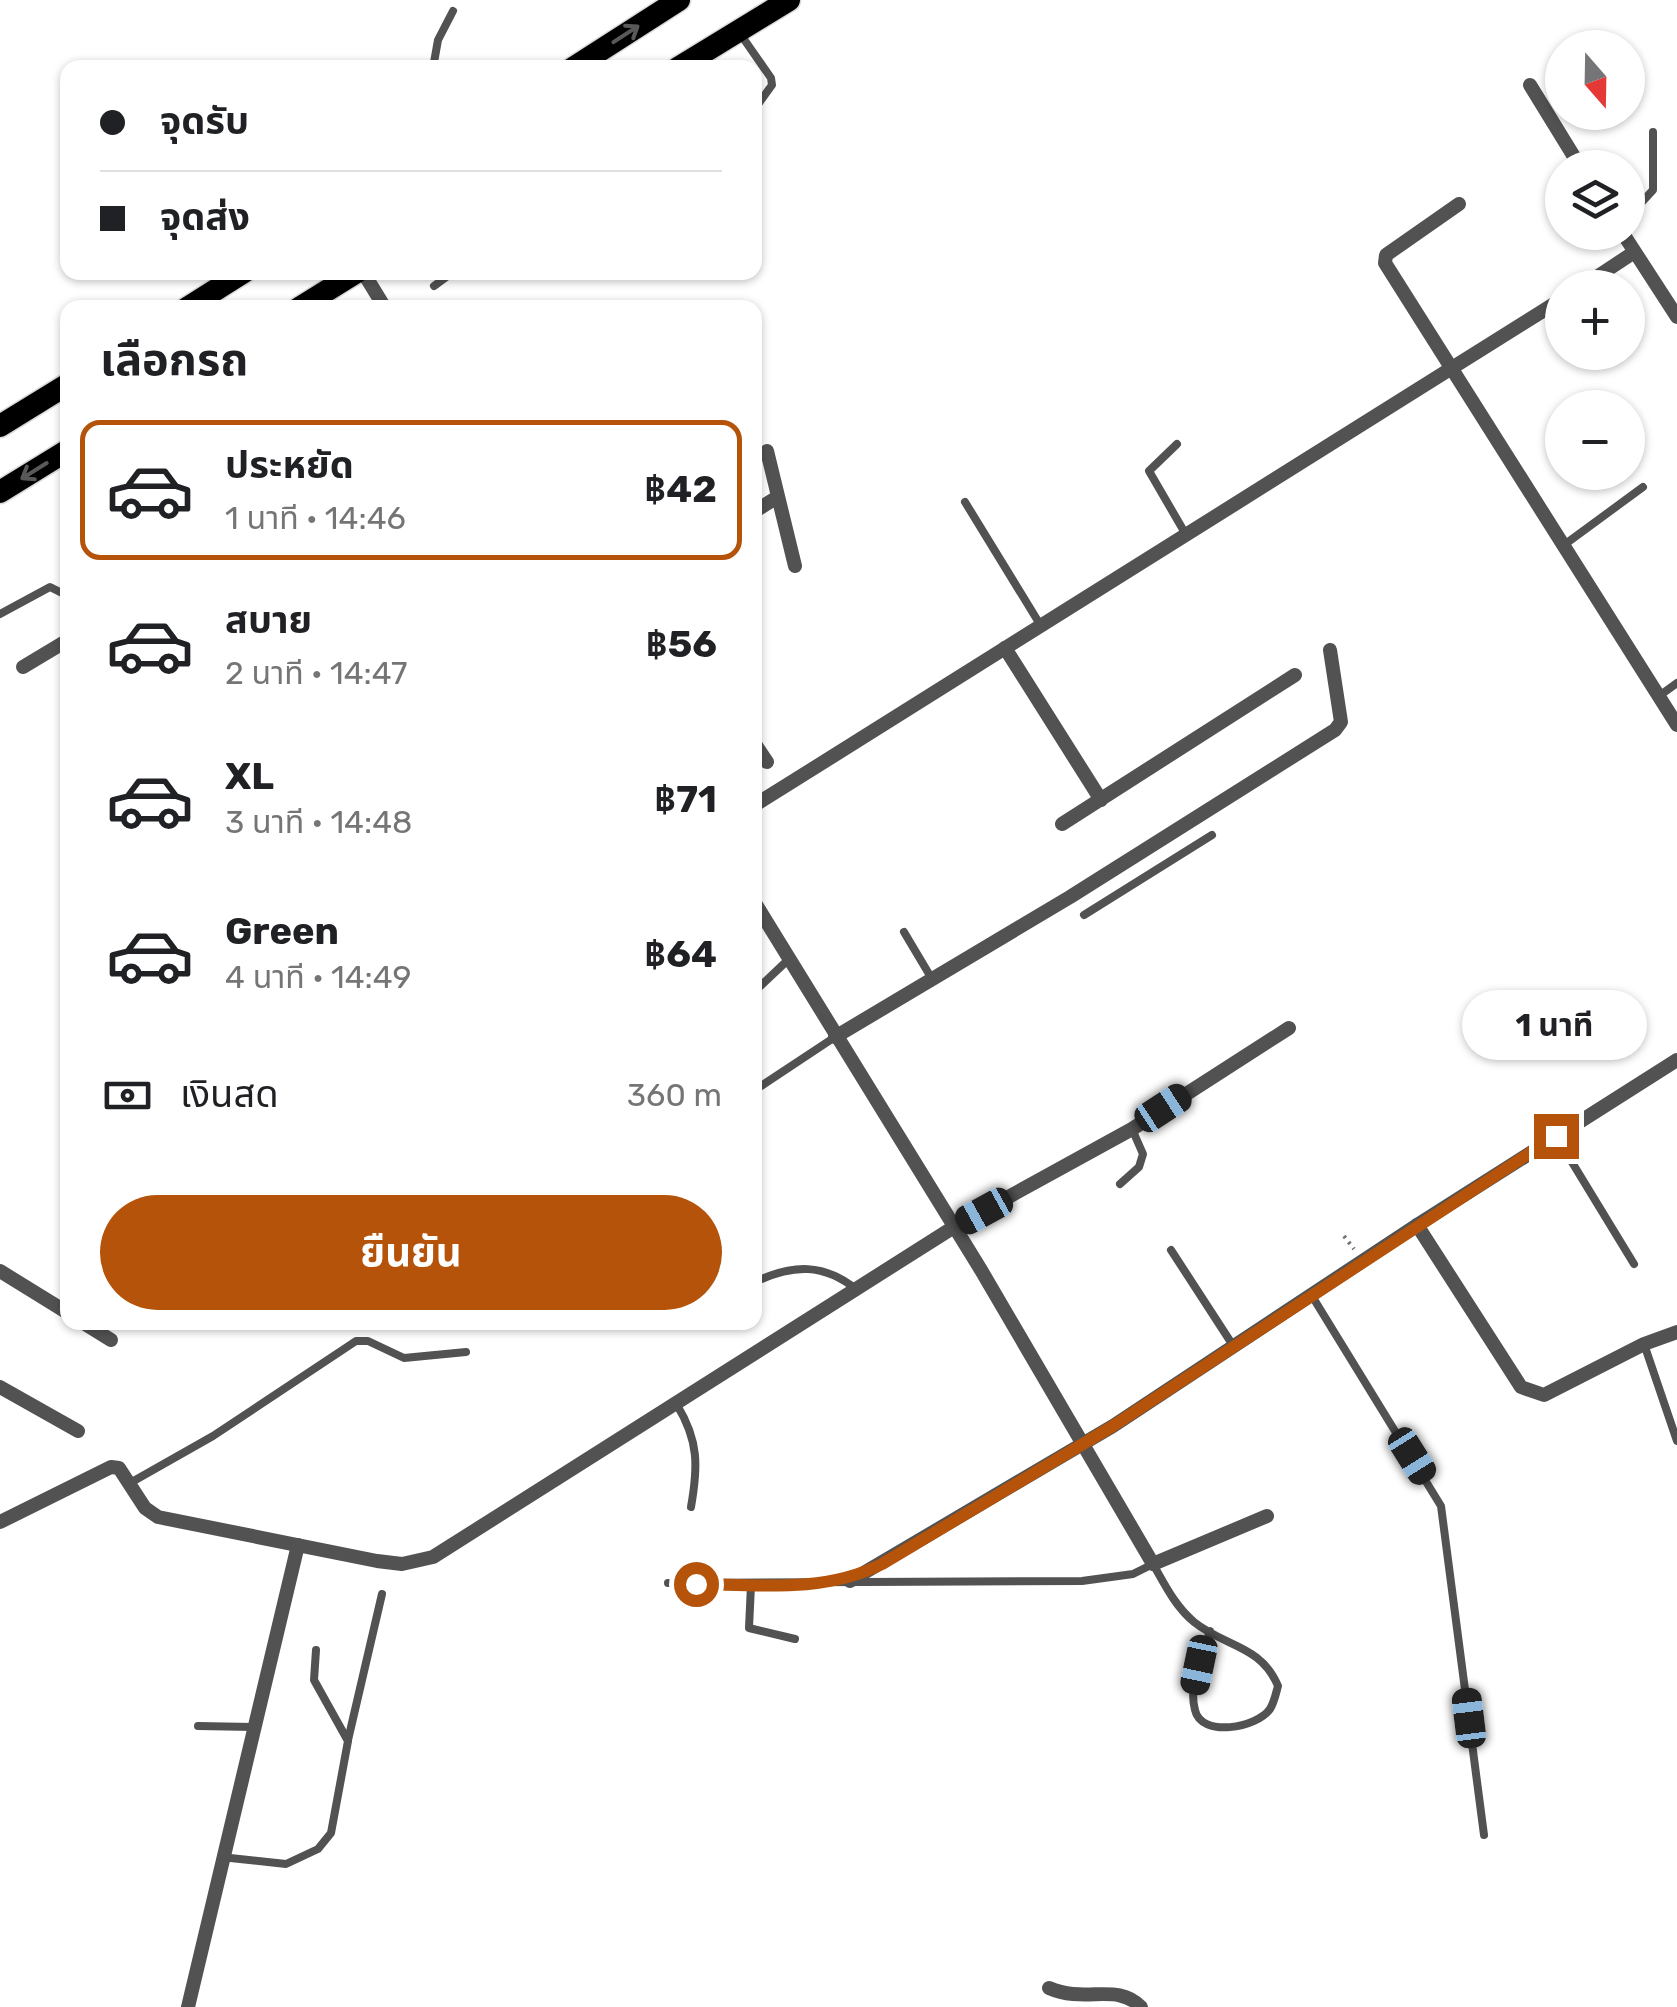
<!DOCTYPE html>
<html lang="th">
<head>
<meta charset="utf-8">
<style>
  :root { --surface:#fff; --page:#f6f6f6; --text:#202124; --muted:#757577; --line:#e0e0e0; --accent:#b45309 }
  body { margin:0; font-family:Rubik,"Noto Sans Thai",sans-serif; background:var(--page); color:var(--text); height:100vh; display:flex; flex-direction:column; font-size:38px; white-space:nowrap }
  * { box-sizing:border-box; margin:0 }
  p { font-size:32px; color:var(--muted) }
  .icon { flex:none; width:55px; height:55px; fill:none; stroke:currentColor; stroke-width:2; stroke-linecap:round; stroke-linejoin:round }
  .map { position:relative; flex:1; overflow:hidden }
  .sheet { position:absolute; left:60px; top:300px; width:702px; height:1030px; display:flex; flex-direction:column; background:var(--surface); border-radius:20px; box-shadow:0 2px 8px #0004 }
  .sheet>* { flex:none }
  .hud { position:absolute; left:60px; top:60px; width:702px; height:220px; border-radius:20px; box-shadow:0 2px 8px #0004; display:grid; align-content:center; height:220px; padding:0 40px; background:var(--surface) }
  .needle { width:65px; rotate:160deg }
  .controls { position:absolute; left:1545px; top:30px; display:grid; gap:20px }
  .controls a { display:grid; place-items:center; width:100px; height:100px; border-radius:50%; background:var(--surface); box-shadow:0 2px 8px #0004; font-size:50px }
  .end { position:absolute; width:45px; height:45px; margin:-22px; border:12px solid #b45309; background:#fff; box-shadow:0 0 0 5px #fff }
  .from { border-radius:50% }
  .bubble { position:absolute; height:70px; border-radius:35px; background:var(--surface); box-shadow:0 2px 8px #0004; font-size:32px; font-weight:700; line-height:70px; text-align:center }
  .car { position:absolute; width:30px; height:60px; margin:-30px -15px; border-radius:12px; box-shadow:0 0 8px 2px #0007; background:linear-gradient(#222 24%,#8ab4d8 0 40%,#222 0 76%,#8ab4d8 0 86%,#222 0) }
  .hud b { display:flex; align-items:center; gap:35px; height:95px; font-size:38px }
  .hud b+b { border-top:2px solid var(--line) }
  .hud i { width:25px; height:25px; background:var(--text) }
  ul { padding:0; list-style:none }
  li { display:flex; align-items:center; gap:30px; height:140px; margin:0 20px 15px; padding:0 20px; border:5px solid transparent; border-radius:20px }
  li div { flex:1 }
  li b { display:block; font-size:38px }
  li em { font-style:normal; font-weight:700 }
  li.current { border-color:var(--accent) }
  li>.icon { width:90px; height:90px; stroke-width:1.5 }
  h2 { padding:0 40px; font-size:45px; line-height:120px }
  .pay { display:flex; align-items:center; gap:25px; height:110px; padding:0 40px; font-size:38px }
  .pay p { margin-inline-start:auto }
  .primary-button { display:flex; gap:20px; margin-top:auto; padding:20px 40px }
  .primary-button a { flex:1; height:115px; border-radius:60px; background:var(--accent); color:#fff; font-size:40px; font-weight:700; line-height:115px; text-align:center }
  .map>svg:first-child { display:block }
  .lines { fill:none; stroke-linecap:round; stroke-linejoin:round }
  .primary-casing { stroke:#dbdbdb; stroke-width:25 }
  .path { stroke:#747474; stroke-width:4; stroke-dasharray:2.5 5; stroke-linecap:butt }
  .service { stroke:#525252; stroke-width:8 }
  .minor { stroke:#525252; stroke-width:14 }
  .primary { stroke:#000; stroke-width:22 }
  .oneway { stroke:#595959 }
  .route { stroke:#b45309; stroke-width:12 }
</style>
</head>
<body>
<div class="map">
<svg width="1677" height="2007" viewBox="0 0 1677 2007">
  <rect width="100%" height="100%" fill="#fff"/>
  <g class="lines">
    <g class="primary-casing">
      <g id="primary">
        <path d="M 573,68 L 679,0"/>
        <path d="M 678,68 L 789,0"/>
        <path d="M 187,308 L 244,272"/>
        <path d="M 299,308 L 357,272"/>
        <path d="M 0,426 L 68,384"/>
        <path d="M 0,492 L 68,450"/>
      </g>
    </g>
    <path class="path" d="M 1344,1236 L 1354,1249"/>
    <g class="service">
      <path d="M 741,35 L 771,78 L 772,85 L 759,103"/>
      <path d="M 433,68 L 438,40 L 453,11"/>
      <path d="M 1628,217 L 1653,190 L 1653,132"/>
      <path d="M 434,286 L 453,272"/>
      <path d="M 1177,444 L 1149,471 L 1185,533"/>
      <path d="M 965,502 L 1041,626"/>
      <path d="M 1564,545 L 1643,487"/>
      <path d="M 0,614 L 50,587 L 68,596"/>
      <path d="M 1659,696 L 1677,683"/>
      <path d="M 1084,915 L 1212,835"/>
      <path d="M 904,932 L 932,979"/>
      <path d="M 755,991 L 789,959"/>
      <path d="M 755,1090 L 835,1037"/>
      <path d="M 1556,1136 L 1634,1264"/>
      <path d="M 1120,1184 L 1139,1167 L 1143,1154 L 1132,1129"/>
      <path d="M 1171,1250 L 1234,1347"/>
      <path d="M 755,1282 C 793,1264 824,1263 857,1290"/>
      <path d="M 1312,1296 L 1441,1506 L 1484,1835"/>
      <path d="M 1644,1344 L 1677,1441"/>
      <path d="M 677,1405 C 699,1441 698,1467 691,1507"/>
      <path d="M 130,1483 L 213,1436 L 356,1341 L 368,1341 L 404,1358 L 466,1352"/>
      <path d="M 668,1583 L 1082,1581 L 1133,1574 L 1153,1564 C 1165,1585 1175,1606 1194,1622 C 1225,1647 1261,1645 1278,1686 C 1276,1693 1274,1703 1270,1709 C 1257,1728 1201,1738 1195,1710 C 1188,1685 1202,1655 1210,1631"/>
      <path d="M 751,1585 L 749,1628 L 795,1639"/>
      <path d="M 198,1726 L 253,1727"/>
      <path d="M 348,1740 L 382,1594"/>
      <path d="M 221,1857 L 286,1864 L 318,1849 L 331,1833 L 348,1741 L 314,1680 L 316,1650"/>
    </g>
    <g class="minor">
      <path d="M 1530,85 L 1581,168"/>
      <path d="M 1459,204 L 1386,255 L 1385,263 L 1677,725"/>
      <path d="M 1622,232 L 1677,317"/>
      <path d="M 363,272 L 385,308"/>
      <path d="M 1580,288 L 1633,253"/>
      <path d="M 767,451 L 795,566"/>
      <path d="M 755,511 L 776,498"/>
      <path d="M 1005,648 L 1101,800"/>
      <path d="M 23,667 L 68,640"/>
      <path d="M 755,744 L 767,762"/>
      <path d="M 755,805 L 1562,299"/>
      <path d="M 1062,824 L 1295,675"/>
      <path d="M 755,903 L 981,1270 L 1153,1564 L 1267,1516"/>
      <path d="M 835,1037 L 1070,897 L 1335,730 L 1341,722 L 1330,650"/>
      <path d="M 1417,1225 L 1521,1387 L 1544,1395 L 1644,1344 L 1677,1332"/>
      <path d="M 0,1271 L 68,1313"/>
      <path d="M 82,1322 L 111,1340"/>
      <path d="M 0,1387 L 78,1431"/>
      <path d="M 0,1522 L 111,1467 L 119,1468 L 145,1508 L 158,1517 L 377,1561 L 402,1564 L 433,1557 L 954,1227 L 1132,1129 L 1289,1028"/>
      <path d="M 850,1581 L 1113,1426 L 1417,1225 L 1677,1060"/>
      <path d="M 1049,1988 C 1086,2004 1117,1982 1141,2007"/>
      <path d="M 188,2007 L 298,1545"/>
    </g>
    <use href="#primary" class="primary"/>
  </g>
  <defs><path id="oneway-shaft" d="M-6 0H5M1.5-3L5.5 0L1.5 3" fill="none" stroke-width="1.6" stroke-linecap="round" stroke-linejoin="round" transform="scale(2.5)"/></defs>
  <g class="oneway">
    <use href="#oneway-shaft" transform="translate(626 34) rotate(-33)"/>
    <use href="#oneway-shaft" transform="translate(34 471) rotate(148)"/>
  </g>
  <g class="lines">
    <path class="route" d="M 696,1584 C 759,1585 825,1593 882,1564 L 1113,1426 L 1556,1136"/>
  </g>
</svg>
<div class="controls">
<a><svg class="needle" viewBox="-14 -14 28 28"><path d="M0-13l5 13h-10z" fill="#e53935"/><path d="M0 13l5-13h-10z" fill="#757577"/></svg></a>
<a><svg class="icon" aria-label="layers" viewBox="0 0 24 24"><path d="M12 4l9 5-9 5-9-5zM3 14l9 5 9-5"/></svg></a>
<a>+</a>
<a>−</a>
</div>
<i class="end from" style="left:696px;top:1584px"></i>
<i class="end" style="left:1556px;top:1136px"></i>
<div class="bubble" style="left:1462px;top:990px;width:185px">1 นาที</div>
<i class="car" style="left:1163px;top:1108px;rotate:57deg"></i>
<i class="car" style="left:984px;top:1211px;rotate:241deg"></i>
<i class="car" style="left:1412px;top:1456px;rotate:148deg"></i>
<i class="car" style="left:1199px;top:1665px;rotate:192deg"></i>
<i class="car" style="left:1469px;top:1718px;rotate:353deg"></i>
<div class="hud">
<b><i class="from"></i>จุดรับ</b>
<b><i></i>จุดส่ง</b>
</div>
<section class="sheet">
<h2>เลือกรถ</h2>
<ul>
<li class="current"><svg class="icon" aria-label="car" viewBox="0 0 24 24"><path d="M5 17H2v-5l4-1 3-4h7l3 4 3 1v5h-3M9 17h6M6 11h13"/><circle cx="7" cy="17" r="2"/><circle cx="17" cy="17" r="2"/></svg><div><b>ประหยัด</b><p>1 นาที · 14:46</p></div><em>฿42</em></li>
<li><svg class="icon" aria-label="car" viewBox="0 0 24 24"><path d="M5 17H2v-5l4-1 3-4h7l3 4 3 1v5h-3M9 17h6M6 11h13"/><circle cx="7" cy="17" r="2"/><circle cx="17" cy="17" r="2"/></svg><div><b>สบาย</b><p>2 นาที · 14:47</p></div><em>฿56</em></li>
<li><svg class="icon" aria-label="car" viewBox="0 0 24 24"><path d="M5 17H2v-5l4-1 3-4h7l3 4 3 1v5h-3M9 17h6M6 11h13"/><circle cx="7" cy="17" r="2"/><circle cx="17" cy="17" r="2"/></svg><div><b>XL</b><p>3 นาที · 14:48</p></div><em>฿71</em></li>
<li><svg class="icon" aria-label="car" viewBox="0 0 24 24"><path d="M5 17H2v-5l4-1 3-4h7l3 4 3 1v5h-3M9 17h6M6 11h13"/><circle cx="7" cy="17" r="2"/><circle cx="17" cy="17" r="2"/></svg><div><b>Green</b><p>4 นาที · 14:49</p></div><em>฿64</em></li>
</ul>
<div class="pay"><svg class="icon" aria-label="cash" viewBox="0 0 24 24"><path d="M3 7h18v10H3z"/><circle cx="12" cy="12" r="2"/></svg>เงินสด<p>360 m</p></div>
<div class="primary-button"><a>ยืนยัน</a></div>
</section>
</div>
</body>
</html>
